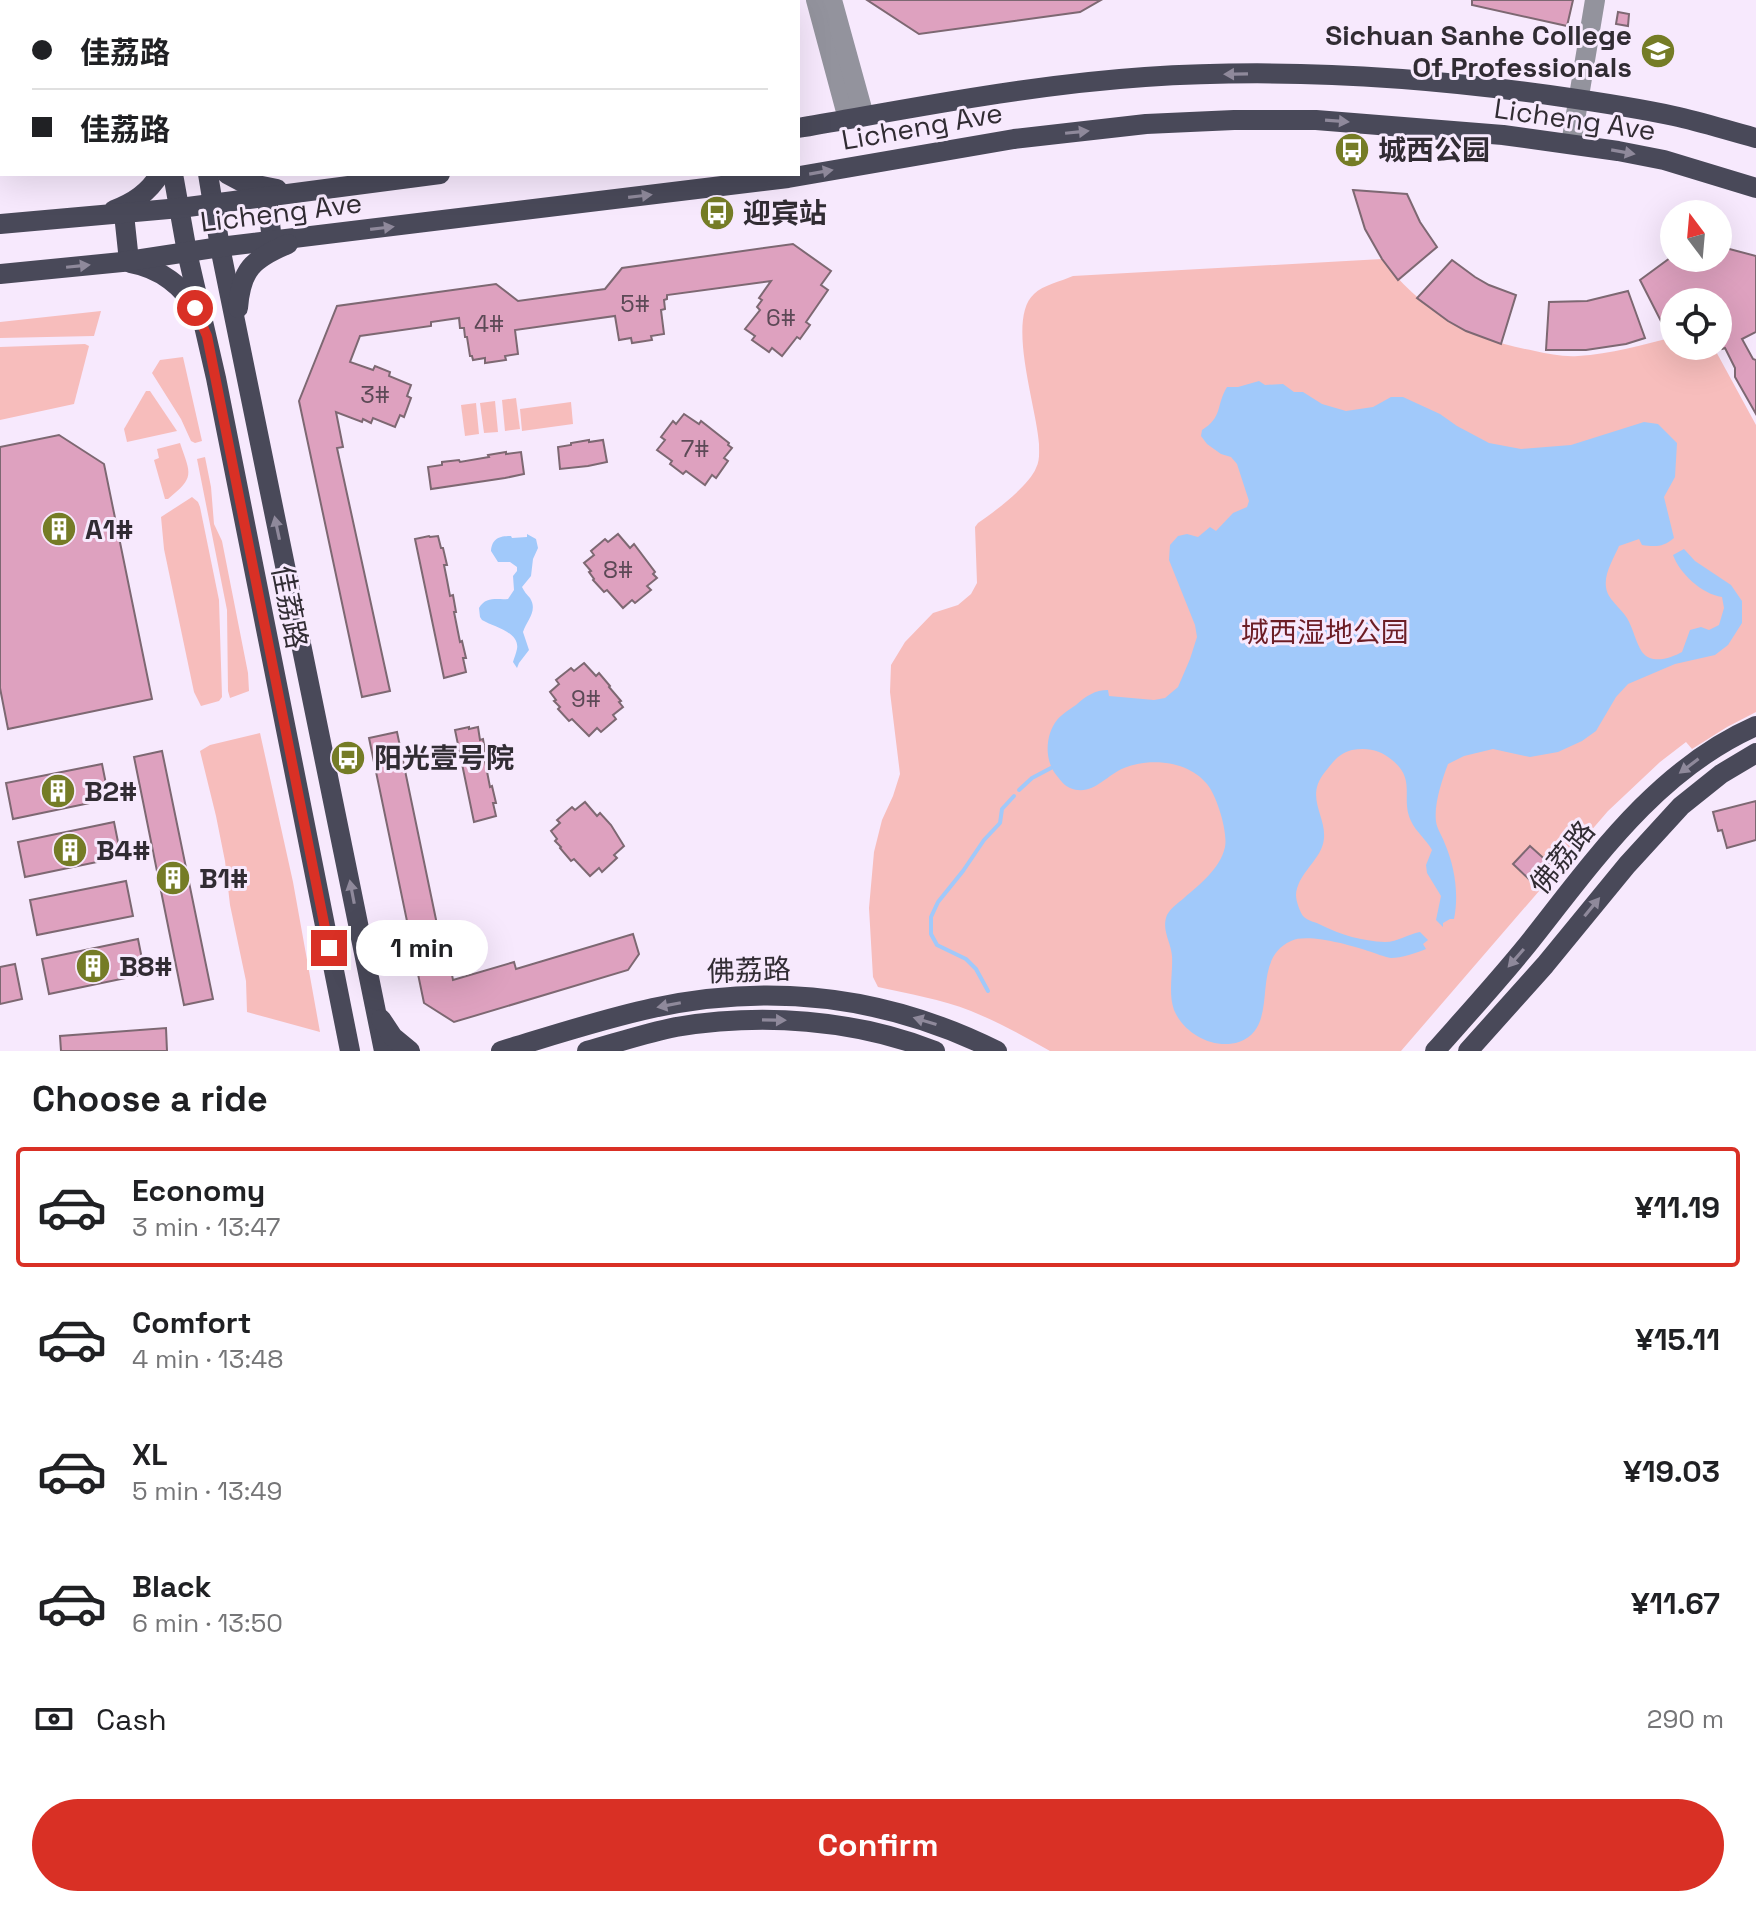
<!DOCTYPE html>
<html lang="en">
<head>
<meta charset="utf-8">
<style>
  :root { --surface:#fff; --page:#f2f2f2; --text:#202124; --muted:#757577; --line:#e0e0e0; --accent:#d93025 }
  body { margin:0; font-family:"Space Grotesk","Noto Sans SC",sans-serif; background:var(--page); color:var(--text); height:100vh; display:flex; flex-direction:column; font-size:30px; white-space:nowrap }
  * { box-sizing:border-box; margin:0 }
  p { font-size:26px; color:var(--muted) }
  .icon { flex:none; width:44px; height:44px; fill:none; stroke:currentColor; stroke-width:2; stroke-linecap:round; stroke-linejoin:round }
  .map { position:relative; height:1051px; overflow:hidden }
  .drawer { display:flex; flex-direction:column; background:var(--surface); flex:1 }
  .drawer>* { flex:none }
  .top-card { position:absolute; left:0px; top:0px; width:800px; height:176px; box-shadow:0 8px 32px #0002; display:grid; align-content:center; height:176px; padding:0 32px; background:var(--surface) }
  .needle { width:52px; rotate:344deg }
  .fabs { position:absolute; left:1660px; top:200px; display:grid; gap:16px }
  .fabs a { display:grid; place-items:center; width:72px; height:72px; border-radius:50%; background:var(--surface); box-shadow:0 8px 32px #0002; font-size:40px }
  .end { position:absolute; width:36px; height:36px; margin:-18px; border:10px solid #d93025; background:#fff; box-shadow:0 0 0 4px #fff }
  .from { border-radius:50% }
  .bubble { position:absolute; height:56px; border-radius:28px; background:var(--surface); box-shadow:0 8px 32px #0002; font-size:26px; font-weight:800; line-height:56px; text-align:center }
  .top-card b { display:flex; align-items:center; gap:28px; height:76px; font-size:30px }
  .top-card b+b { border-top:2px solid var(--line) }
  .top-card i { width:20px; height:20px; background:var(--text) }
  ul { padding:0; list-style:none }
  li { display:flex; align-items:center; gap:24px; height:120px; margin:0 16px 12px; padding:0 16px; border:4px solid transparent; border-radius:8px }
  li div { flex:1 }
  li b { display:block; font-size:30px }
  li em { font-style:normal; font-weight:800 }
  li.current { border-color:var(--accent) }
  li>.icon { width:72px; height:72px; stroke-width:1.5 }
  h2 { padding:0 32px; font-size:36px; line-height:96px }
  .pay { display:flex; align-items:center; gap:20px; height:88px; padding:0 32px; font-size:30px }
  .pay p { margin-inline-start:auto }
  .cta { display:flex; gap:16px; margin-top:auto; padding:16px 32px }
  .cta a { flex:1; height:92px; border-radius:48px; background:var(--accent); color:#fff; font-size:32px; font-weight:800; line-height:92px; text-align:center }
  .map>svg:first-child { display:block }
  .green { fill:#f7bdbc }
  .water { fill:#a1c9fa }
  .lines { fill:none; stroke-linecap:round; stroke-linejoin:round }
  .stream { stroke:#a1c9fa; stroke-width:4 }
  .building { fill:#dea1bf; stroke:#7d6872; stroke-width:2 }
  .minor { stroke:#93939d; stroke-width:20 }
  .major { stroke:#494959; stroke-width:20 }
  .oneway { fill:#8f899b }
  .route { stroke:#d93025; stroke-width:10 }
  .labels { text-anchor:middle; stroke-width:6; stroke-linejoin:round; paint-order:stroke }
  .number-label { font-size:24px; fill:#5c4956 }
  .poi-label { font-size:28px; font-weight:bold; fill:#312c33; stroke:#f7e9fd; text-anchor:start }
  .street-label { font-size:28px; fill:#312c33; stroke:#f7e9fd }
  .park-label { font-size:28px; fill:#6c1d25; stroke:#f7e9fd }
</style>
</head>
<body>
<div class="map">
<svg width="1756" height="1051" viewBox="0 0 1756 1051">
  <rect width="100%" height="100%" fill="#f7e9fd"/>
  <g class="green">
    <path d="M 1382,259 C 1420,310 1472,340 1535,351 C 1549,354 1563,357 1578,356 C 1611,354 1642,345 1674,337 L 1674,346 L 1713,346 L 1756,425 L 1756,712 L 1727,727 L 1692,749 L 1686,742 L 1660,762 L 1608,811 L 1401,1051 L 1050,1051 C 1024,1036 998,1022 971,1011 C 941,999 909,994 878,987 L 873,977 L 869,908 L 874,852 L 882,820 L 893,796 L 900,774 L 890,692 L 891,665 L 905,642 L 933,613 L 958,605 L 971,594 L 977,583 L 975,527 L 978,523 C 994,512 1029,486 1036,468 C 1040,460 1039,453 1039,444 C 1037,408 1006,319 1034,294 C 1043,285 1062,281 1073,276 Z"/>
    <path d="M 101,311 L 94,336 L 0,338 L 0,322 Z"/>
    <path d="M 85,344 L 89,346 L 74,404 L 0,420 L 0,347 Z"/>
    <path d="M 183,357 L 202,441 L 195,443 L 191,441 L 181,419 L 152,373 L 160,360 Z"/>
    <path d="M 146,391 L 150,391 L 177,431 L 127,442 L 124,429 Z"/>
    <path d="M 516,398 L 520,429 L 505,431 L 502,400 Z"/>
    <path d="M 495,401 L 498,432 L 484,433 L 480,403 Z"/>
    <path d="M 571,402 L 573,424 L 522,431 L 520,409 Z"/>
    <path d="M 476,403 L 479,434 L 465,436 L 461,405 Z"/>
    <path d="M 180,443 C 191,475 195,477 168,499 L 165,499 L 154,460 L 159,458 L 157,449 Z"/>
    <path d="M 205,457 L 211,487 L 214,524 L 222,541 L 248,673 L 249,691 L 230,698 L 228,691 L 227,610 L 197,459 Z"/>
    <path d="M 192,497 L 198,502 L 200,507 L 219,600 L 222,697 L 219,701 L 201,706 L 194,692 L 164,549 L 161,517 Z"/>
    <path d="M 260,733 L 293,882 L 320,1032 L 247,1012 L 246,981 L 230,905 L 225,861 L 216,816 L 200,751 L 210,745 Z"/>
  </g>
  <g class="water">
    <path d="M 1259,381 L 1265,385 L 1283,384 L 1294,392 L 1303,392 L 1322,404 L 1346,411 L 1373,407 L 1391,397 L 1403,397 L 1440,414 L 1457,426 L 1489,443 L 1521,449 L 1571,445 L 1644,422 L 1658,424 L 1677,443 L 1675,477 L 1664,497 L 1674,538 C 1664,547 1655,547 1642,545 L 1639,539 L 1619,546 C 1614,558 1604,573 1606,587 C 1607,599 1621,608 1627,618 C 1633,628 1636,643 1642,652 C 1652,665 1671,658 1682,652 L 1690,630 L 1701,627 L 1709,630 L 1719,625 L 1724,608 L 1722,597 C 1702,594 1680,574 1673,555 L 1684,549 L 1695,561 L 1731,585 L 1742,601 L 1742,623 L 1728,645 L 1715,655 L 1675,664 L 1628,684 L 1616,697 L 1596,731 L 1582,741 L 1558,752 L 1530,757 L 1493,749 L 1464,756 L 1448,764 C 1442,780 1432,809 1437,826 C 1439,832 1443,838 1445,844 C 1455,867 1459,895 1454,919 L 1450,919 L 1443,923 L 1443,927 L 1436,920 L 1441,896 L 1427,873 L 1426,865 L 1432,850 C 1426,839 1416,832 1411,821 C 1400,798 1417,780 1392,760 C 1381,750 1367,747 1352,750 C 1339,753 1332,763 1325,772 C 1302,800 1332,820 1322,847 C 1316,863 1297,876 1296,895 C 1296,901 1300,913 1304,917 C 1308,921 1316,922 1321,925 C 1341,935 1362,941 1385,942 C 1398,942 1408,934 1420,932 L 1428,940 L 1423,944 L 1426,949 C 1417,953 1401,958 1391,958 C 1384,957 1375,953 1368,951 C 1350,945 1307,933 1291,941 C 1247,961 1283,1026 1239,1042 C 1214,1050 1184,1034 1174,1010 C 1168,993 1173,974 1172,956 C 1171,942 1161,930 1167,915 C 1171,908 1178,903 1184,898 C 1200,884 1220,869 1225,847 C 1228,832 1217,796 1207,784 C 1189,761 1150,757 1124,768 C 1105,776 1092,797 1070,788 C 1065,786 1061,781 1057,776 C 1044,761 1045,735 1057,720 C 1062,714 1070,709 1076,705 C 1086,696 1095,690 1108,690 L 1109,696 L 1154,700 L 1165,698 L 1178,687 L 1190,659 L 1197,637 L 1195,625 L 1169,560 L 1170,545 L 1178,536 L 1187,534 L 1198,537 L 1210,527 L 1216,531 L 1233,513 L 1247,507 L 1249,501 L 1237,464 L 1231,457 L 1221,454 L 1207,444 L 1201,436 L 1202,430 C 1223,417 1216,405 1227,387 L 1238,387 Z"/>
    <path d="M 527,534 L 536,539 L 538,548 L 533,559 L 531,576 L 522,587 C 524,591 527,595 530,598 C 538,611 527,620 523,632 L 529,650 L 519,663 L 517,668 L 513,662 C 514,658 516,654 517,649 C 520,632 494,627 482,620 L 480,617 L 479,608 C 486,596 497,600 508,599 L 514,590 L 513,576 L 517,571 L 517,567 L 510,562 L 498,562 L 491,551 C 492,538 500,536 511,536 L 512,538 L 527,537 Z"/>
  </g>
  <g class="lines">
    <g class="stream">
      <path d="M 1019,790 L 1032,778 L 1051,768"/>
      <path d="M 988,991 L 976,969 L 966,959 L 937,945 L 931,934 L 931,917 L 938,902 L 963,871 L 984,840 L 1000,823 L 1002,809 L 1014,796"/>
    </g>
  </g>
  <g class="building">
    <path d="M 867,0 L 1101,0 L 1080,12 L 919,34 Z"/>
    <path d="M 1472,0 L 1573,0 L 1567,26 L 1472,5 Z"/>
    <path d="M 1618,12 L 1629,14 L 1628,26 L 1616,24 Z"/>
    <path d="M 1353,190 L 1407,194 L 1420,222 L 1437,247 L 1398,280 L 1382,259 L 1365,229 Z"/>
    <path d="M 793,244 L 831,271 L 821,285 L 828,290 L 806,322 L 810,325 L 800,339 L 797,337 L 782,356 L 772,348 L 769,352 L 752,340 L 755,336 L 745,329 L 760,310 L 757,307 L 762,300 L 759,298 L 771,281 L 667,295 L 667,299 L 664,300 L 665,309 L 661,310 L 664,334 L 651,336 L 652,340 L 632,343 L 631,338 L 619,340 L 615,316 L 515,330 L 518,354 L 505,356 L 506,360 L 485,363 L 485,358 L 473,360 L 472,356 L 470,356 L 467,337 L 465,337 L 464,328 L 460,328 L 459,318 L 431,322 L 431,326 L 360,336 L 350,362 L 373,370 L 375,366 L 390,372 L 389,376 L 411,385 L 407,396 L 411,398 L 404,417 L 400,415 L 395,427 L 373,418 L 371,423 L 363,419 L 362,422 L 336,412 L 343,447 L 337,448 L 390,691 L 362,697 L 299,401 L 337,306 L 496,284 L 518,301 L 605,289 L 622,268 Z"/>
    <path d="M 1718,246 L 1756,256 L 1756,332 L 1742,339 L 1753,359 L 1756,360 L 1756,414 L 1735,377 L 1735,368 L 1725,348 L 1722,349 L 1718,342 L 1718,302 L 1674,302 L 1674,327 L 1666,331 L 1640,280 L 1670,258 L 1718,258 Z"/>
    <path d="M 1452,260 L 1475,277 L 1489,285 L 1516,295 L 1501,344 L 1466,331 L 1448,321 L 1417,298 Z"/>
    <path d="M 1628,291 L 1645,338 L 1626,344 L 1586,350 L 1546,350 L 1549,302 L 1587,301 Z"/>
    <path d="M 684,414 L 699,424 L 701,421 L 729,443 L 728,445 L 732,448 L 724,458 L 728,461 L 716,478 L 712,475 L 705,485 L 686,471 L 683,474 L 670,464 L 672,461 L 657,450 L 665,440 L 661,437 L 673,421 L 676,424 Z"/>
    <path d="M 59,435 L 104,464 L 152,699 L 8,729 L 0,688 L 0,447 Z"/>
    <path d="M 589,440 L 589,442 L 603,440 L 607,462 L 588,466 L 560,469 L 558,447 L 571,445 L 571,443 Z"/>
    <path d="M 506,452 L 506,454 L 521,452 L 524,474 L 505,478 L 431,489 L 428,467 L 442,465 L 442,462 L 459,460 L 460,462 L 489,457 L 488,455 Z"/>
    <path d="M 618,534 L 630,548 L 634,544 L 655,572 L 653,574 L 657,578 L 647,586 L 651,590 L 635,603 L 632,600 L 623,608 L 607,590 L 604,592 L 593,580 L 594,579 L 589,572 L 591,571 L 584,563 L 594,555 L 591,551 L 605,539 L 608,542 Z"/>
    <path d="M 429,536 L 430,537 L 438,536 L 441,548 L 443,548 L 447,565 L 444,565 L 447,580 L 450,596 L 453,595 L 456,612 L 454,612 L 460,642 L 462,641 L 466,658 L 463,658 L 466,672 L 444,678 L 415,539 Z"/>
    <path d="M 584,663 L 596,676 L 599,673 L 610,686 L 609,687 L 621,701 L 619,702 L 623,707 L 613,715 L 616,719 L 601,732 L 597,728 L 589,736 L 572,719 L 569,721 L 558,709 L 560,707 L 554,701 L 556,700 L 550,692 L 559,684 L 556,680 L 571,668 L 574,671 Z"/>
    <path d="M 469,727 L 469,729 L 478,727 L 480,740 L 483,739 L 486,756 L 484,756 L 490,787 L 492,786 L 496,803 L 493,803 L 496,816 L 474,822 L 455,730 Z"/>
    <path d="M 397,732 L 439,934 L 444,933 L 453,980 L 514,962 L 516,969 L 633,934 L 639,954 L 628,970 L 454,1022 L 424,1003 L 369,738 Z"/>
    <path d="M 162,751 L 213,999 L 184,1005 L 134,757 Z"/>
    <path d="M 102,764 L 109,799 L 13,819 L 6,783 Z"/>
    <path d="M 1756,801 L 1756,840 L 1727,848 L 1722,830 L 1718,831 L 1713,812 Z"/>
    <path d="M 585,802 L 597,816 L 600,813 L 611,825 L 624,846 L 614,855 L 617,858 L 602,872 L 599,868 L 590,876 L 574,859 L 571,861 L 560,848 L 561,847 L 555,841 L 557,839 L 551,831 L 560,823 L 557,820 L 572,807 L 575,810 Z"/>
    <path d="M 114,822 L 121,857 L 25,877 L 18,842 Z"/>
    <path d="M 1530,846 L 1549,863 L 1532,882 L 1513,864 Z"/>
    <path d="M 126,881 L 133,916 L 37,935 L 30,900 Z"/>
    <path d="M 138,939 L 145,974 L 49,994 L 42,959 Z"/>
    <path d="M 15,964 L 22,999 L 0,1004 L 0,967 Z"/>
    <path d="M 166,1028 L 167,1051 L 61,1051 L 60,1036 Z"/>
  </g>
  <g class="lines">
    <g class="minor">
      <path d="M 816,0 L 848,119"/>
      <path d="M 832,0 L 864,116"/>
      <path d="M 1571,144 L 1595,0"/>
    </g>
    <g class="major">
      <path d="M 139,0 L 139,2"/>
      <path d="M 174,0 L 175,2"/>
      <path d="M 798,128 C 913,108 1028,85 1145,77 C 1280,68 1415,76 1549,95 C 1591,101 1633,107 1674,116 C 1702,122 1729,131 1756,138"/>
      <path d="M 173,174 L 187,252 L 216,378 L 350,1051"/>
      <path d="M 208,174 L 220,247 L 384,1051"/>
      <path d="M 227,174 L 242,182 L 277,189"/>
      <path d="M 267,197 L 272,241"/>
      <path d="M 114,210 C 134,202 148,193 160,174"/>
      <path d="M 124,214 L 129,261"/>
      <path d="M 0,224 L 180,208 L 440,174"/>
      <path d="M 130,263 C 158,268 186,286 197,314"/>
      <path d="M 0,274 L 122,262 L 220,247 L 788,178 L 1014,139 L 1146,124 L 1234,120 L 1316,120 L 1503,135 L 1618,151 L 1664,160 L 1756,188"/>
      <path d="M 238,308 C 241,270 252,259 288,244"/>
      <path d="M 381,1019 L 393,1037 L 410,1051"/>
      <path d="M 501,1051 C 551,1036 602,1019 653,1008 C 774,982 887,996 997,1051"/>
      <path d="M 587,1051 C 616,1043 646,1033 676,1027 C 761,1013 854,1019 935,1051"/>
      <path d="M 1435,1051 C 1466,1016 1498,981 1528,944 C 1593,862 1656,770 1756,726"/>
      <path d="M 1468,1051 L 1545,965 L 1627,865 L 1681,806 L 1721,774 L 1756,753"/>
    </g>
  </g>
  <defs><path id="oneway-solid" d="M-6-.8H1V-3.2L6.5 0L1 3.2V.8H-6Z" transform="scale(2)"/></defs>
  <g class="oneway">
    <use href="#oneway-solid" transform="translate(1236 74) rotate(179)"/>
    <use href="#oneway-solid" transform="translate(1337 121) rotate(4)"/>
    <use href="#oneway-solid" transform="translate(1077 132) rotate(-6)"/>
    <use href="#oneway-solid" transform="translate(1623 152) rotate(10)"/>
    <use href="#oneway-solid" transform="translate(821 172) rotate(-10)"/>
    <use href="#oneway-solid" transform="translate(640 196) rotate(-7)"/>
    <use href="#oneway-solid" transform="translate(382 228) rotate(-7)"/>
    <use href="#oneway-solid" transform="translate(78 266) rotate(-6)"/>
    <use href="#oneway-solid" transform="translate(277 528) rotate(-102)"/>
    <use href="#oneway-solid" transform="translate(1689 766) rotate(143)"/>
    <use href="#oneway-solid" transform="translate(352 892) rotate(-101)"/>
    <use href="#oneway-solid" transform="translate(1592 907) rotate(-51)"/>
    <use href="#oneway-solid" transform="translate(1516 958) rotate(131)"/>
    <use href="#oneway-solid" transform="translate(669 1005) rotate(169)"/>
    <use href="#oneway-solid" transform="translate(774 1020) rotate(1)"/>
    <use href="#oneway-solid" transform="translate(925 1021) rotate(-163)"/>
  </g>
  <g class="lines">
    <path class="route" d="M 195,308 L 207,336 L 329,948"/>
  </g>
  <defs>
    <g id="university-disc" transform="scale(1.8)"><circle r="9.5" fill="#757c26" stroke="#f7e9fd"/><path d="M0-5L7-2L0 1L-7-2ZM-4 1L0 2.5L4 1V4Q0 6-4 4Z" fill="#fff"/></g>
    <g id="bus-disc" transform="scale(1.8)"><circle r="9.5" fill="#757c26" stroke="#f7e9fd"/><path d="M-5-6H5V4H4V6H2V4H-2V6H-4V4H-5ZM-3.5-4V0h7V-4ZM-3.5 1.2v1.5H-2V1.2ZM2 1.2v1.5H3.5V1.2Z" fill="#fff"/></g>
    <g id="building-disc" transform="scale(1.8)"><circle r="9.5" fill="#757c26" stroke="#f7e9fd"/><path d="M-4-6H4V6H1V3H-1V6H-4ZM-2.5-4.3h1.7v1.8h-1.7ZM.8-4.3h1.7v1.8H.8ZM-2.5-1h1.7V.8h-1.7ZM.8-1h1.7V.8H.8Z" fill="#fff"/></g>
  </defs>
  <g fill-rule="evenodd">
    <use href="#university-disc" x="1658" y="51"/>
    <use href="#bus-disc" x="1352" y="150"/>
    <use href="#bus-disc" x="717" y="213"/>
    <use href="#building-disc" x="59" y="529"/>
    <use href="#bus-disc" x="348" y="758"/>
    <use href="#building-disc" x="58" y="791"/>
    <use href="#building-disc" x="70" y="850"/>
    <use href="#building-disc" x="173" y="878"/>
    <use href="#building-disc" x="93" y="966"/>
  </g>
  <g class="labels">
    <g class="number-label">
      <text x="635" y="312">5#</text>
      <text x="781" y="326">6#</text>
      <text x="489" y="332">4#</text>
      <text x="375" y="403">3#</text>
      <text x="695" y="457">7#</text>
      <text x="618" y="578">8#</text>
      <text x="586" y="707">9#</text>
    </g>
    <g class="poi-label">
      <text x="1632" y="45" text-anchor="end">Sichuan Sanhe College<tspan x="1632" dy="32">Of Professionals</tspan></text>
      <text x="1378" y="160">城西公园</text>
      <text x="743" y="223">迎宾站</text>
      <text x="85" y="539">A1#</text>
      <text x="374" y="768">阳光壹号院</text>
      <text x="84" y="801">B2#</text>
      <text x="96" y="860">B4#</text>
      <text x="199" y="888">B1#</text>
      <text x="119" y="976">B8#</text>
    </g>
    <g class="street-label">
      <text transform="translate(1575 119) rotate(8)" y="10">Licheng Ave</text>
      <text transform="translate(922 126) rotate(-10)" y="10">Licheng Ave</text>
      <text transform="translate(281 212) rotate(-7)" y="10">Licheng Ave</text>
      <text transform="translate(290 607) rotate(79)" y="10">佳荔路</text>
      <text transform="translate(1562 857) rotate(-51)" y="10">佛荔路</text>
      <text transform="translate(749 970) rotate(-2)" y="10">佛荔路</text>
    </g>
    <g class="park-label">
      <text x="1325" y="642">城西湿地公园</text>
    </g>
  </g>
</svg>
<div class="fabs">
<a><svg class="needle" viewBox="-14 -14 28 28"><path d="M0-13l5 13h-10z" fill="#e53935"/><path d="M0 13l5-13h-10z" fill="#757577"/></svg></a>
<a><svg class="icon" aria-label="locate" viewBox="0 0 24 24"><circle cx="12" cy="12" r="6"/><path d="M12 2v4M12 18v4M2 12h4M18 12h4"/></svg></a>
</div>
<i class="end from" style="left:195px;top:308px"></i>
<i class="end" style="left:329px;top:948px"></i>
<div class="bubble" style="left:356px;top:920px;width:132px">1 min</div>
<div class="top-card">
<b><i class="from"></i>佳荔路</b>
<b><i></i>佳荔路</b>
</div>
</div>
<section class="drawer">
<h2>Choose a ride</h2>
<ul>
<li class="current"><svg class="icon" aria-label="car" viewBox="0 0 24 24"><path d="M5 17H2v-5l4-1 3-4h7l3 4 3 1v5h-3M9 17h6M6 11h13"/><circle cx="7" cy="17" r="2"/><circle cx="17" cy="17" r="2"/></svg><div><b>Economy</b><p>3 min · 13:47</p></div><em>¥11.19</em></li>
<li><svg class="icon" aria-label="car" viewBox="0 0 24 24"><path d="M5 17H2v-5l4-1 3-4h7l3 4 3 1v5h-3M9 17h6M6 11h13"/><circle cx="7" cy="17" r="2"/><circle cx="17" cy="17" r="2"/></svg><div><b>Comfort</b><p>4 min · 13:48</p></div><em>¥15.11</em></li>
<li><svg class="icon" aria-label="car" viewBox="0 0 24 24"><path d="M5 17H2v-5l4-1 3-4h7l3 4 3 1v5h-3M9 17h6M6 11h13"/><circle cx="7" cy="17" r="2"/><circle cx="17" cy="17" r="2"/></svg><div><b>XL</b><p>5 min · 13:49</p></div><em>¥19.03</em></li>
<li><svg class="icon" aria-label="car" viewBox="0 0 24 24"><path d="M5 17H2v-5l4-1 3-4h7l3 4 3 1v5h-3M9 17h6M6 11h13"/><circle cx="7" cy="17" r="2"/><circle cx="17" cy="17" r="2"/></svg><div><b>Black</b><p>6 min · 13:50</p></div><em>¥11.67</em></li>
</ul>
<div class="pay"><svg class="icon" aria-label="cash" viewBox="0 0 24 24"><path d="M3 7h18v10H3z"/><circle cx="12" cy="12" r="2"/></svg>Cash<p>290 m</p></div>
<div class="cta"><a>Confirm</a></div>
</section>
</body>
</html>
